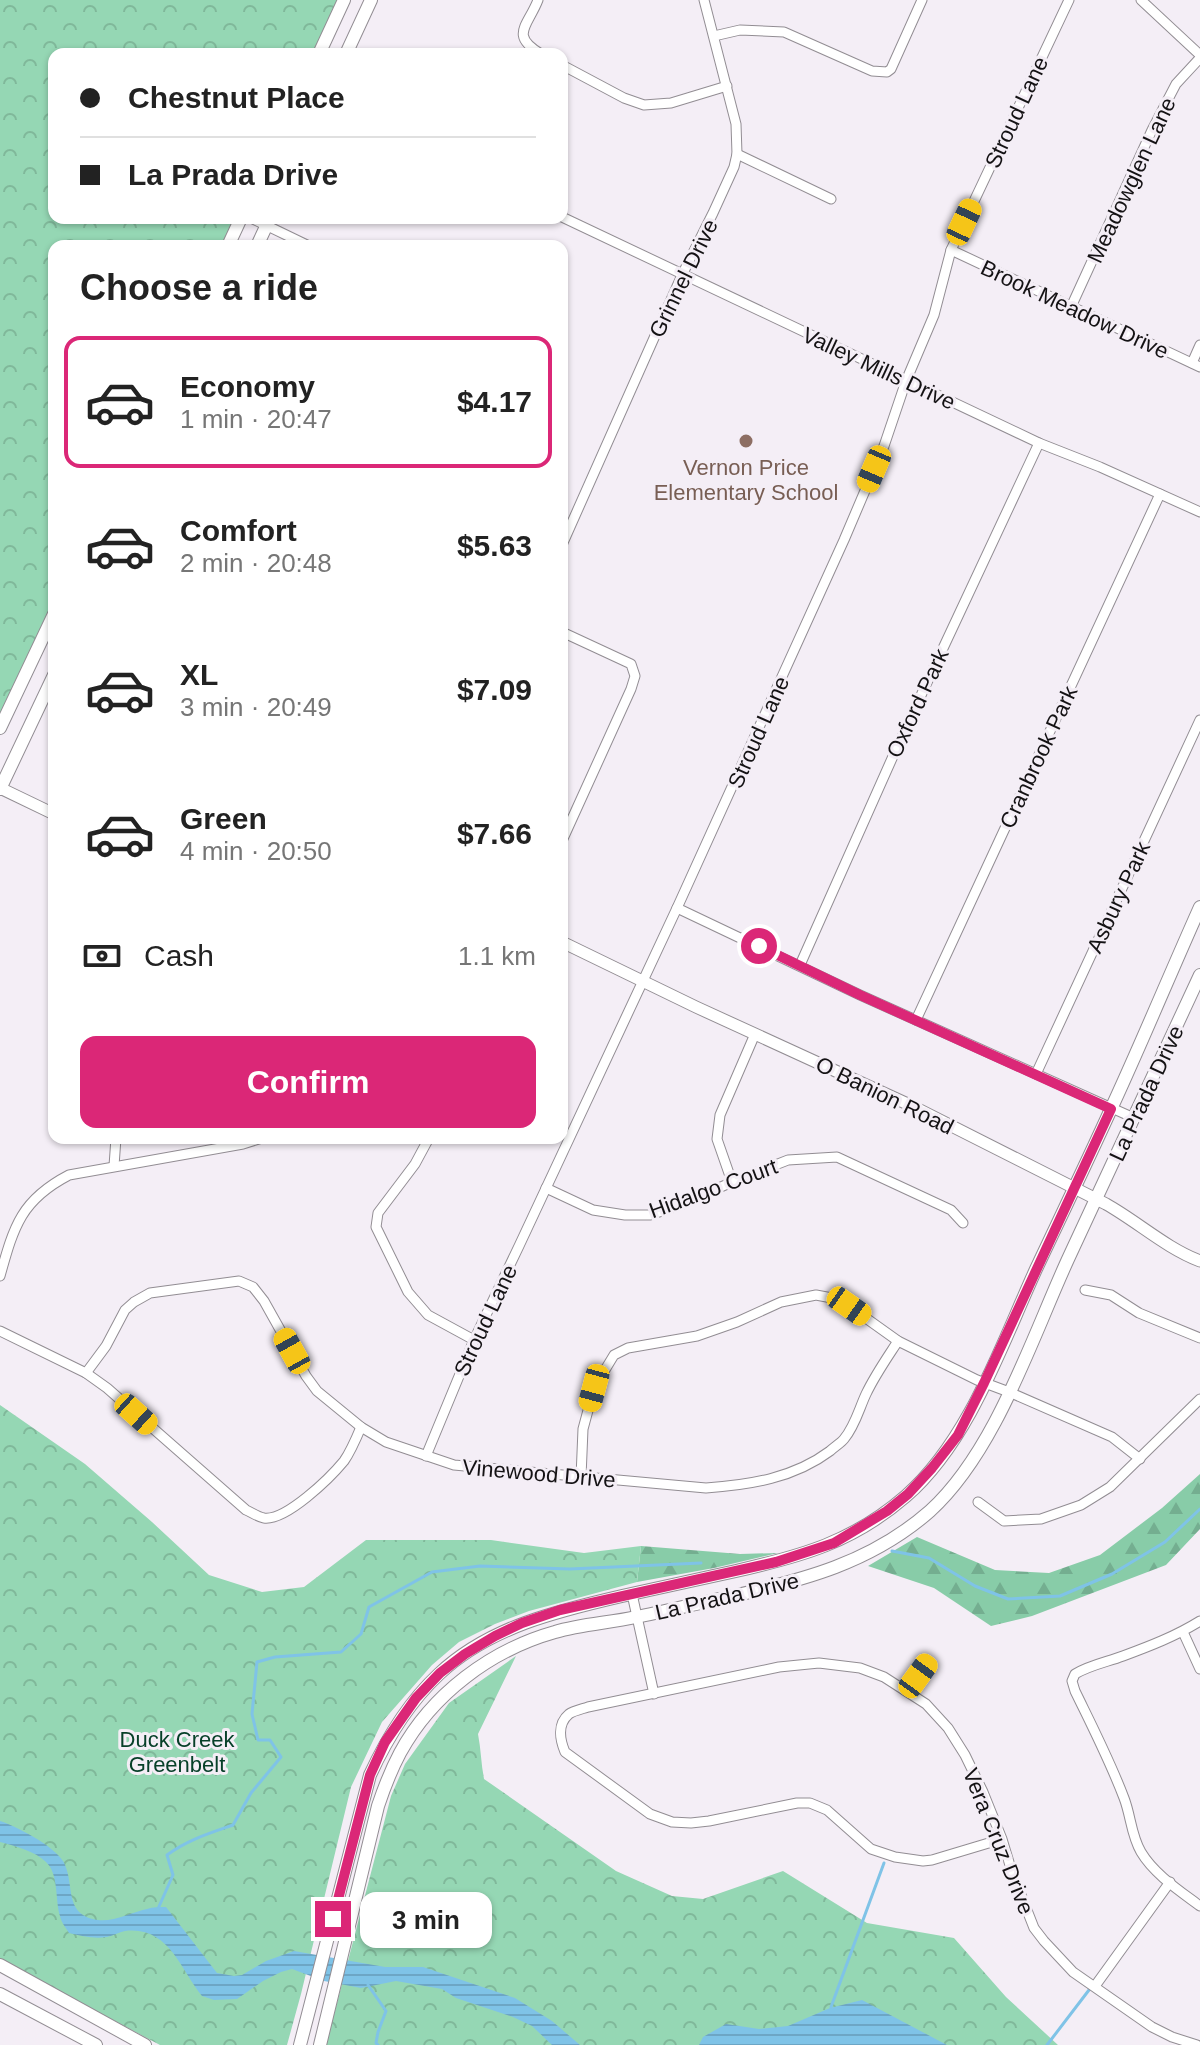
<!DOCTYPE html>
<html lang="en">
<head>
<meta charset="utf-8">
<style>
  :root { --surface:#fff; --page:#f2f2f2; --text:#222; --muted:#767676; --line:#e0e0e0; --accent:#db2777 }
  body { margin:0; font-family:Arial,sans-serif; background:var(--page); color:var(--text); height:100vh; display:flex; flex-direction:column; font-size:30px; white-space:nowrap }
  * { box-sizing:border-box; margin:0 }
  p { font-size:26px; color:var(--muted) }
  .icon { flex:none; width:44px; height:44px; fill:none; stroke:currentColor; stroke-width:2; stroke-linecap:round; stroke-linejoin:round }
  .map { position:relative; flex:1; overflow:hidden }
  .details { position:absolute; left:48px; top:240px; width:520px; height:904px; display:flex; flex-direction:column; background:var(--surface); border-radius:16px; box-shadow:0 2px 6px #0004 }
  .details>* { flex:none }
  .banner { position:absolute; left:48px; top:48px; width:520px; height:176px; border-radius:16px; box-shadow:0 2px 6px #0004; display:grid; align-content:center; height:176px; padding:0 32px; background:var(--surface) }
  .end { position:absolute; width:36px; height:36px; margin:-18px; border:10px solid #db2777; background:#fff; box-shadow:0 0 0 4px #fff }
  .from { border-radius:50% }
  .bubble { position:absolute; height:56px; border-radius:16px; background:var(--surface); box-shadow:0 2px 6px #0004; font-size:26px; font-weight:600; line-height:56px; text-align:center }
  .car { position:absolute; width:24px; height:48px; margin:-24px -12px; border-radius:10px; box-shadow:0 0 6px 2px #0007; background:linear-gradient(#f5c518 24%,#345 0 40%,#f5c518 0 76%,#345 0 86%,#f5c518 0) }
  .banner b { display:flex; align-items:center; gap:28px; height:76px; font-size:30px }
  .banner b+b { border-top:2px solid var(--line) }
  .banner i { width:20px; height:20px; background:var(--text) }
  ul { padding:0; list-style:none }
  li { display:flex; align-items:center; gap:24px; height:132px; margin:0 16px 12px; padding:0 16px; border:4px solid transparent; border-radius:16px }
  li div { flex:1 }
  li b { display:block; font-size:30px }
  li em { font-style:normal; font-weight:600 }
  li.current { border-color:var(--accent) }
  li>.icon { width:72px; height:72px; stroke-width:1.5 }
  h2 { padding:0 32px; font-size:36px; line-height:96px }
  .pay { display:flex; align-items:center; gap:20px; height:88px; padding:0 32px; font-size:30px }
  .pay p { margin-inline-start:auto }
  .action { display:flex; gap:16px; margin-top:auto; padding:16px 32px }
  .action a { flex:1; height:92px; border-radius:16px; background:var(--accent); color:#fff; font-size:32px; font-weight:600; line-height:92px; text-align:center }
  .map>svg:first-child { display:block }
  .forest { fill:url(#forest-firs) }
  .park { fill:url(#park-crowns) }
  .water { fill:url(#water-rules) }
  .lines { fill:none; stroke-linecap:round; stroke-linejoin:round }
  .stream { stroke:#7fc3e7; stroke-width:3 }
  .minor-casing { stroke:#928d93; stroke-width:11 }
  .tertiary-casing { stroke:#928d93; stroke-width:13 }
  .secondary-casing { stroke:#928d93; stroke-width:14 }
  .minor { stroke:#fff; stroke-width:9 }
  .tertiary { stroke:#fff; stroke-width:11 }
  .secondary { stroke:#fff; stroke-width:12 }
  .route { stroke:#db2777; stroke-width:10 }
  .education-dot { fill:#8d6e63; stroke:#f4eef6; stroke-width:3 }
  .labels { text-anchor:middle; stroke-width:6; stroke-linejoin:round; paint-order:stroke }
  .street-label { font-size:22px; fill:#141214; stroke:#f4eef6 }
  .education-label { font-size:22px; fill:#785e54; stroke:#f4eef6 }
  .park-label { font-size:22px; fill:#074029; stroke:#f4eef6 }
</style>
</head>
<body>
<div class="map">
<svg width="1200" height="2045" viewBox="0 0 1200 2045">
  <defs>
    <pattern id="forest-firs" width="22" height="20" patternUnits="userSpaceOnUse" patternTransform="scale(2)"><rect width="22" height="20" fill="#88cca8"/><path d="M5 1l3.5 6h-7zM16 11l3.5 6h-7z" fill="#74ae90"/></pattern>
    <pattern id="park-crowns" width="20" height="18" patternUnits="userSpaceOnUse" patternTransform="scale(2)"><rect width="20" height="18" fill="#95d7b4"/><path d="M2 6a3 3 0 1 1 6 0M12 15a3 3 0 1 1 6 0" fill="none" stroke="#80b89a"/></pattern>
    <pattern id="water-rules" width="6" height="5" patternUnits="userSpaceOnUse" patternTransform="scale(2)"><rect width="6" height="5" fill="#7fc3e7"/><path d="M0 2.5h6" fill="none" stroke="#6da6c5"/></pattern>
  </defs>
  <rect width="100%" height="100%" fill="#f4eef6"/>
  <g class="forest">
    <path d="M 1200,1474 L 1200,1529 L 1166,1565 L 1032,1616 L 991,1626 L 934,1588 L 868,1566 L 917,1537 L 995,1570 L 1049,1573 L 1100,1555 L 1162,1508 Z"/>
    <path d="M 641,1546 L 740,1554 L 778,1553 L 714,1568 L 637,1582 Z"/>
  </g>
  <g class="park">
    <path d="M 0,0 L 339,0 L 314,54 L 54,54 L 54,218 L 236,218 L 223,246 L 54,246 L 54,601 L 0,716 Z"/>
    <path d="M 0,1405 L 85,1464 L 152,1522 L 209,1575 L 262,1592 L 304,1587 L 366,1540 L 491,1540 L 584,1553 L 641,1546 L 637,1582 L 529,1611 L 495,1624 L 459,1642 L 432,1665 L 382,1722 L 351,1787 L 301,1994 L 287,2045 L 160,2045 L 0,1960 Z"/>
    <path d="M 516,1656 L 478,1734 C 481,1749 481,1764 484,1779 L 616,1871 L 672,1896 L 703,1899 L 783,1871 L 867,1923 L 954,1938 L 1006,1997 L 1058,2045 L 326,2045 L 391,1796 L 405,1764 L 449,1703 Z"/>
  </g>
  <g class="water">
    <path d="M 0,1821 C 16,1826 54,1846 63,1861 C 76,1883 62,1915 98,1920 C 114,1922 132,1912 147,1909 C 153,1907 159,1907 166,1907 L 217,1973 L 234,1976 L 242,1975 L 266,1961 L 294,1951 L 385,1967 L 423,1967 L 515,1998 L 552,2021 L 580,2045 L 552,2045 L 532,2026 L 513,2017 L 456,1998 L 442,1989 L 396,1981 L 361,1988 L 324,1981 L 292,1969 L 281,1972 L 263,1981 L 237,1999 L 214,2000 L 202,1996 C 180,1969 169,1926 125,1931 C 119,1932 113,1936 107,1937 C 93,1939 82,1936 69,1933 C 66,1928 61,1922 60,1916 C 55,1900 59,1874 46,1862 C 35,1851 15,1846 0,1842 Z"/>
    <path d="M 862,2000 L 947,2045 L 699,2045 L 703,2037 L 726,2024 L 759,2029 L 788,2026 L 830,2008 Z"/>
  </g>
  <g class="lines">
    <g class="stream">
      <path d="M 892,1551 L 929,1558 L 975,1586 L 1008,1599 L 1060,1596 L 1112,1574 L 1165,1542 L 1200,1509"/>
      <path d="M 157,1911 L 173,1875 L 167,1855 C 187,1840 210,1833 233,1825 L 251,1793 L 281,1757 L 270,1740 L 258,1740 L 252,1714 L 257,1662 L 275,1657 L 341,1652 L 361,1634 L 369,1607 L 432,1572 L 480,1566 L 570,1569 L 701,1563"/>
      <path d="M 368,1985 L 386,2011 L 378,2032 L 376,2043 L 378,2045"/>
      <path d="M 831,2007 L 884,1863"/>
      <path d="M 1047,2045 L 1089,1990"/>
    </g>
    <g class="minor-casing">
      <g id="minor">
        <path d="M 538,0 C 528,26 509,35 541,54"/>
        <path d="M 1141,0 L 1200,55"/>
        <path d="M 714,36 L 740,30 L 784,32 L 872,71 L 887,72 L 891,69 L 922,0"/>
        <path d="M 562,65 L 624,98 L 644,105 L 671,103 L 727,86"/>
        <path d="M 737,154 L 831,199"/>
        <path d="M 562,217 L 1039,443 L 1100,467 L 1200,512"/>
        <path d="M 251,218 L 309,246"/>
        <path d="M 951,250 L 1200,367"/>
        <path d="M 1071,307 L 1152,130 L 1176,84 L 1200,58"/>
        <path d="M 1192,363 L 1200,345"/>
        <path d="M 562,545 L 682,275 L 713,213 L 734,167 L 737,154 L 736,124 L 704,0"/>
        <path d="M 562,632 L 631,664 L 635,676 L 631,689 L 562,841"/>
        <path d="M 677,908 L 860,995 L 1134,1118"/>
        <path d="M 800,965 L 902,736 L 1039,443"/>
        <path d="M 916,1020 L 1160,494"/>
        <path d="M 1036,1074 L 1200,720"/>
        <path d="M 429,1138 L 415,1164 L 378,1213 L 376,1227 L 408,1292 L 428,1315 L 474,1340"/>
        <path d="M 114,1166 L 116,1138"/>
        <path d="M 732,1182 L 717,1139 L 720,1115 L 755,1034"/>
        <path d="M 546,1188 L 593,1210 L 625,1215 L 650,1215 L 683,1204 L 732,1182 L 788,1160 L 837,1157 L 951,1210 L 963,1223"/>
        <path d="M 0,1276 C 14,1226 21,1200 69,1175 L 243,1144 L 262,1138"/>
        <path d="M 1085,1290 L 1111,1295 L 1139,1313 L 1200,1338"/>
        <path d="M 0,1331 L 86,1373 L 107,1388 L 246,1510 C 251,1512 258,1517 264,1518 C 286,1521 330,1478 344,1461 C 351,1451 356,1439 361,1427"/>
        <path d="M 86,1373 L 106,1346 L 125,1310 L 134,1302 L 150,1293 L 239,1281 L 253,1287 L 264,1301 L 306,1376 L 317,1391 L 361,1427 L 386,1442 L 454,1465 L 706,1488 C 750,1485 794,1478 830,1451 C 834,1447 841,1443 844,1439 C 855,1426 859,1409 866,1394 C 875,1375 887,1358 898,1341"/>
        <path d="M 426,1456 L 474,1340 L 519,1246 L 677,908 L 844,540 L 884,446 L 906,381 L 934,315 L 951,250 L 1069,0"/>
        <path d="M 581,1477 L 583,1429 L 594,1388 L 614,1355 L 628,1348 L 697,1336 L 737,1322 L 781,1302 L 816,1295 L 832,1298 L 849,1306 L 898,1341 L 977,1380 L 1009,1392 L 1112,1437 L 1140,1459"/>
        <path d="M 978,1502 L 1004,1521 L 1041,1519 L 1081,1505 L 1110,1487 L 1200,1399"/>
        <path d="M 632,1594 L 654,1694"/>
        <path d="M 1200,1621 C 1176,1636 1150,1646 1123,1656 C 1107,1662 1090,1665 1075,1674 L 1072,1681 L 1075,1691 C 1092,1726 1110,1761 1124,1798 C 1131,1816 1131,1835 1141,1852 C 1154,1874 1180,1891 1200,1906"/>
        <path d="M 1183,1632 L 1200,1669"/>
        <path d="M 908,1691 L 928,1662"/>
        <path d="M 1002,1839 L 932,1860 L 923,1861 L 895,1857 L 871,1849 L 827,1810 L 810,1803 L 797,1803 L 709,1821 L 691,1823 L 672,1822 L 650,1814 L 565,1752 C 560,1740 557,1724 569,1714 C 573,1711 582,1709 588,1707 L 779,1667 L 819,1663 L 860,1668 L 884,1677 L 926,1704 L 948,1728 L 965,1755 L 983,1792 L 1002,1839 L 1012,1872 L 1034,1928 L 1044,1941 L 1073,1972 L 1152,2027 L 1172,2037 L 1197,2045"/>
        <path d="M 1095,1986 L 1170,1882"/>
      </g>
    </g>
    <g class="tertiary-casing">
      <g id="tertiary">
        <path d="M 0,788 L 54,814"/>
        <path d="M 562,942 L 696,1007 L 912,1106 L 1106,1204 C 1138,1222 1166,1248 1200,1261"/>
      </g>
    </g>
    <g class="secondary-casing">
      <g id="secondary">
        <path d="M 319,54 L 344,0"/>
        <path d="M 346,54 L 371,0"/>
        <path d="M 228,246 L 241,218"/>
        <path d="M 257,246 L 270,218"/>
        <path d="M 0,728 L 54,614"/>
        <path d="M 0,789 L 54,675"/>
        <path d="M 0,1965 L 145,2045"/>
        <path d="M 0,1994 L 96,2045"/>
        <path d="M 300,2045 L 370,1775 C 387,1738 409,1702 439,1674 C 489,1627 557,1611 622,1596 C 660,1588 698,1579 736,1571 C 802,1556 853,1542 906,1496 C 970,1440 1002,1343 1037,1267 C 1062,1214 1087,1162 1111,1109 C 1142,1042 1170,974 1200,907"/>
        <path d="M 320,2045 L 378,1806 C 384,1788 391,1770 400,1753 C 432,1694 491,1650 555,1632 C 581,1624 609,1623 636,1617 C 667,1611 698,1603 729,1597 C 803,1580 871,1563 930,1511 C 996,1451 1032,1337 1069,1257 C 1112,1163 1157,1069 1200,975"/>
      </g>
    </g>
    <use href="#minor" class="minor"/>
    <use href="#tertiary" class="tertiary"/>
    <use href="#secondary" class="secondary"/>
  </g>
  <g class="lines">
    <path class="route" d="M 333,1919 L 370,1775 L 385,1742 L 416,1698 L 440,1673 L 465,1654 L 495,1636 L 522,1623 L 560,1610 L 776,1562 L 834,1543 L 887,1511 L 908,1494 L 932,1468 L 958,1435 L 984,1383 L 1111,1109 L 860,995 L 759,946"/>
  </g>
  <circle class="education-dot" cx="746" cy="441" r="8"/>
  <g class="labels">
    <g class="street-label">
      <text transform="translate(1016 112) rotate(-65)" y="8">Stroud Lane</text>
      <text transform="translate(1131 180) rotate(-65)" y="8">Meadowglen Lane</text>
      <text transform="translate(683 278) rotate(-64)" y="8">Grinnel Drive</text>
      <text transform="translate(1075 309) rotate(25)" y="8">Brook Meadow Drive</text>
      <text transform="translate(879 368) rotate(25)" y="8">Valley Mills Drive</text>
      <text transform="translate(917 703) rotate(-65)" y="8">Oxford Park</text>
      <text transform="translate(758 732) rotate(-66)" y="8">Stroud Lane</text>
      <text transform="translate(1038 757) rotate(-65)" y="8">Cranbrook Park</text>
      <text transform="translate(1118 897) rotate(-65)" y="8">Asbury Park</text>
      <text transform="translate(1146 1093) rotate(-65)" y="8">La Prada Drive</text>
      <text transform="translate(885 1095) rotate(26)" y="8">O Banion Road</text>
      <text transform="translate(713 1188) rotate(-20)" y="8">Hidalgo Court</text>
      <text transform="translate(485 1320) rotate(-65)" y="8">Stroud Lane</text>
      <text transform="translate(539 1473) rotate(5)" y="8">Vinewood Drive</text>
      <text transform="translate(727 1596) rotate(-13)" y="8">La Prada Drive</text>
      <text transform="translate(999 1841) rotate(68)" y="8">Vera Cruz Drive</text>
    </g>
    <g class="education-label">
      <text x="746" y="475">Vernon Price<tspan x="746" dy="25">Elementary School</tspan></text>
    </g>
    <g class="park-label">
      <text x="177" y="1747">Duck Creek<tspan x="177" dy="25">Greenbelt</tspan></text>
    </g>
  </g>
</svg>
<i class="end from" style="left:759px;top:946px"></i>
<i class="end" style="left:333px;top:1919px"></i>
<div class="bubble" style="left:360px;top:1892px;width:132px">3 min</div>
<i class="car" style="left:964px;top:222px;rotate:25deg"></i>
<i class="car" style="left:874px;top:469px;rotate:203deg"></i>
<i class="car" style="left:849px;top:1306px;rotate:125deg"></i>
<i class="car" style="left:292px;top:1351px;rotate:331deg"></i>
<i class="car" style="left:594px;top:1388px;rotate:195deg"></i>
<i class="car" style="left:136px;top:1414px;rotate:132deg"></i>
<i class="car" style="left:918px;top:1676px;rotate:36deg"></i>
<div class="banner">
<b><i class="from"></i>Chestnut Place</b>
<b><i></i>La Prada Drive</b>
</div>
<section class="details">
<h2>Choose a ride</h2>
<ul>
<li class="current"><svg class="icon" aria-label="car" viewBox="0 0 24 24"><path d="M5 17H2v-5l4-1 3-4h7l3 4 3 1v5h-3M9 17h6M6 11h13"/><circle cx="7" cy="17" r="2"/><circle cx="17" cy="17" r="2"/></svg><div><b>Economy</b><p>1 min · 20:47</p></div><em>$4.17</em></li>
<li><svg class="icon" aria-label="car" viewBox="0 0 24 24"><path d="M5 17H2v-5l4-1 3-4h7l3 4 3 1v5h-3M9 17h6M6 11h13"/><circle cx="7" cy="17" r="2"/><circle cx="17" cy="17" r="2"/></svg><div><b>Comfort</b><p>2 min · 20:48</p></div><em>$5.63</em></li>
<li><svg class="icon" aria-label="car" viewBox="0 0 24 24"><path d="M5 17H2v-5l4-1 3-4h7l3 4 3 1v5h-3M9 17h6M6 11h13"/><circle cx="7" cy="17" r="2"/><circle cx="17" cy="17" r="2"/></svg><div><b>XL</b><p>3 min · 20:49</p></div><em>$7.09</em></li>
<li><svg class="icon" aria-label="car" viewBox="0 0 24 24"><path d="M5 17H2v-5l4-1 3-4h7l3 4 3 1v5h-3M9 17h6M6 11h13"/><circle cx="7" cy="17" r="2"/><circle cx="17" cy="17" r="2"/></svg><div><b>Green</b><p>4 min · 20:50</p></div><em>$7.66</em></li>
</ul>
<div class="pay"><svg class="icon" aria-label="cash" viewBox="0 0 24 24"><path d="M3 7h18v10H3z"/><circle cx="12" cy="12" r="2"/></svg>Cash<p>1.1 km</p></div>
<div class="action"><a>Confirm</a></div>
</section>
</div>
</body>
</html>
